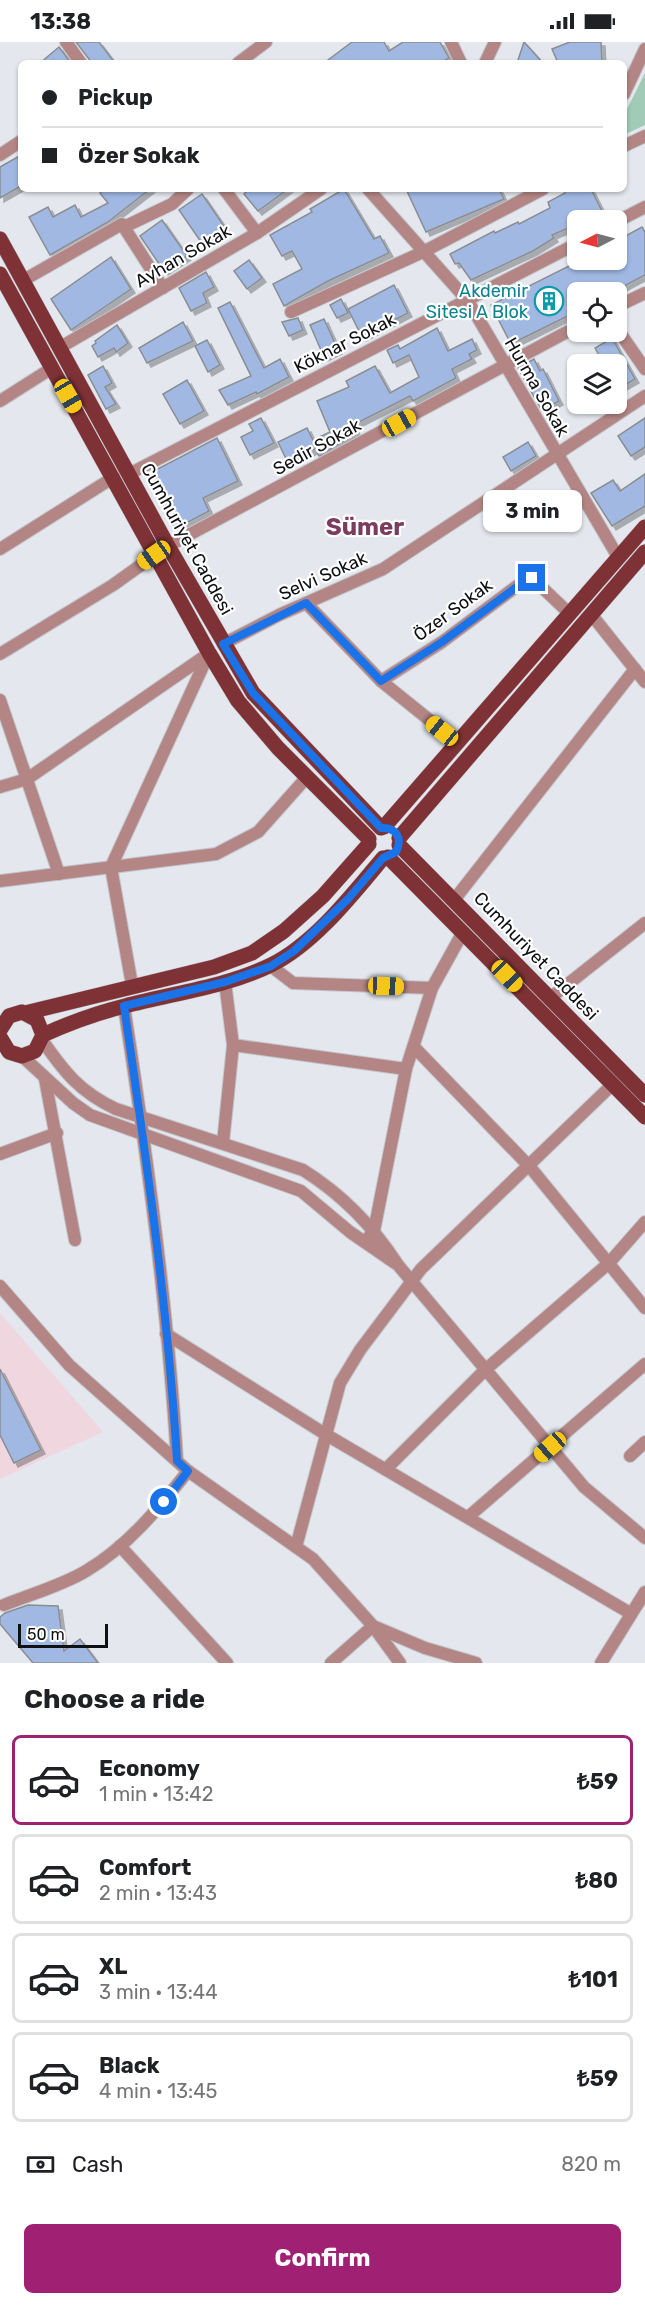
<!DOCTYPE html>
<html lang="en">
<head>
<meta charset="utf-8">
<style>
  :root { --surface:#fff; --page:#f6f6f6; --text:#202124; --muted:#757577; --line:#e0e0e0; --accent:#a02174 }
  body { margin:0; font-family:Rubik,sans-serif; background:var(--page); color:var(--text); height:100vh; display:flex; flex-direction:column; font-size:22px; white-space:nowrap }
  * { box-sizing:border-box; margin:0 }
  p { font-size:20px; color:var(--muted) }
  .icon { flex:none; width:33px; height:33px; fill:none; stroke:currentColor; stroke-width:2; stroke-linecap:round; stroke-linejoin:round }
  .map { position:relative; height:1621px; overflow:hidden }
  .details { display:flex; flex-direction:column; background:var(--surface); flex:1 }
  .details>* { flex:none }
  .top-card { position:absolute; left:18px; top:18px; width:609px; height:132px; border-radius:9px; box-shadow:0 2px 4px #0004; display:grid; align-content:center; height:132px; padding:0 24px; background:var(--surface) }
  .needle { width:39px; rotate:264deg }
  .controls { position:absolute; left:567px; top:168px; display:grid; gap:12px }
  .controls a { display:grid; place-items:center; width:60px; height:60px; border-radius:9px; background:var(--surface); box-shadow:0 2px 4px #0004; font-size:30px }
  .scale { position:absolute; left:18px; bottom:15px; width:90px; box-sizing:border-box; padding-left:6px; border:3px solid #0f1013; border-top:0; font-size:16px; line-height:21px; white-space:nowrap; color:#0f1013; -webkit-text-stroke:4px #fff; paint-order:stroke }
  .end { position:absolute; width:27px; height:27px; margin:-14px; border:8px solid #1a73e8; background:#fff; box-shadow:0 0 0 3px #fff }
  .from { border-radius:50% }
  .bubble { position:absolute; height:42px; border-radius:9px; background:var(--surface); box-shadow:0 2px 4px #0004; font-size:20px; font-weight:700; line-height:42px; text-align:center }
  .car { position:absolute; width:18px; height:36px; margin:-18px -9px; border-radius:8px; box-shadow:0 0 4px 2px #0007; background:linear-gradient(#f5c518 24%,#345 0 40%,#f5c518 0 76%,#345 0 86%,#f5c518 0) }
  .top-card b { display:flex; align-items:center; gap:21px; height:57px; font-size:22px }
  .top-card b+b { border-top:2px solid var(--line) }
  .top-card i { width:15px; height:15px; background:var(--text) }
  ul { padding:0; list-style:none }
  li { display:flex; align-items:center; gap:18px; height:90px; margin:0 12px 9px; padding:0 12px; border:3px solid var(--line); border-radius:9px }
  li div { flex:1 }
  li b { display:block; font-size:22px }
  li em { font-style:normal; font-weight:700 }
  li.active { border-color:var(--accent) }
  li>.icon { width:54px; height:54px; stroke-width:1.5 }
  h2 { padding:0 24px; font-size:27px; line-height:72px }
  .pay { display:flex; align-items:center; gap:15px; height:66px; padding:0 24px; font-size:22px }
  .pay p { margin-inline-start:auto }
  .primary-button { display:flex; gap:12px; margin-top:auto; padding:12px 24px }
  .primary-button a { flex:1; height:69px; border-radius:9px; background:var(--accent); color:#fff; font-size:24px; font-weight:700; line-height:69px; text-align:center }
  .status { display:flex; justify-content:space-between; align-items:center; height:42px; padding:0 30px; background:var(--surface); direction:ltr }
  .status svg { height:16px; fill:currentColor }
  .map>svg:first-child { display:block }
  .education { fill:#efd6df }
  .green { fill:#a1cbb7 }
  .building { fill:#a0b8e2; stroke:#8a8d93; stroke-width:1.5; filter:url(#shadow) }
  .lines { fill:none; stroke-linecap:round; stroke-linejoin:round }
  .minor-casing { stroke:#c2c5cb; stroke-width:14 }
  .major-casing { stroke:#c2c5cb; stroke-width:16 }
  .minor { stroke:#b38685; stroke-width:12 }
  .major { stroke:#7f3236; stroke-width:15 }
  .route { stroke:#1a73e8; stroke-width:8 }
  .labels { text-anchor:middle; stroke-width:4.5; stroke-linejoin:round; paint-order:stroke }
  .street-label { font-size:18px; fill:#0f1013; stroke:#fff }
  .culture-label { font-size:18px; fill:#0d838f; stroke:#fff; text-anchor:end }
  .district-label { font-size:24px; font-weight:bold; fill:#7c3c61; stroke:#fff }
</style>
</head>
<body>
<div class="status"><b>13:38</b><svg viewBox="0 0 49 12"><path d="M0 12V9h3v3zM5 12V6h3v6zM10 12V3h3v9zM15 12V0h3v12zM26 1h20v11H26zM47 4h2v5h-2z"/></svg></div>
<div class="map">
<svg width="645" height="1621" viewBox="0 0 645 1621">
  <defs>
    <filter id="shadow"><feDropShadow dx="4" dy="4" stdDeviation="0" flood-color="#0004"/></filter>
  </defs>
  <rect width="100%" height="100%" fill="#e4e8ee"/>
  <path class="education" d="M 0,1271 L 103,1390 L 0,1437 Z"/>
  <path class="green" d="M 645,31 L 645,83 L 624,93 L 624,73 Z"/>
  <g class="building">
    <path d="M 76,0 L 99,0 L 115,21 L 92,21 Z"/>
    <path d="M 352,0 L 384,0 L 389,9 L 403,0 L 440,0 L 449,16 L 440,21 L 324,21 Z"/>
    <path d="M 524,0 L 543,21 L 517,21 Z"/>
    <path d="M 570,0 L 601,0 L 602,21 L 558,21 L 552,7 Z"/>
    <path d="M 59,5 L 71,21 L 40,21 Z"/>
    <path d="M 21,113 L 21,144 L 0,156 L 0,125 Z"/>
    <path d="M 105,147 L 150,147 L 108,180 L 50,213 L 29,175 L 48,165 L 53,175 L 75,163 L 81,175 L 108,161 L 100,151 Z"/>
    <path d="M 249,147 L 288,147 L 258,169 L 244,152 Z"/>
    <path d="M 344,147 L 374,197 L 380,194 L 389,211 L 328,239 L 284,264 L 273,242 L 302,227 L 292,209 L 282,214 L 270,193 L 312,170 L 310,167 Z"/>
    <path d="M 406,147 L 499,147 L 504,157 L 426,190 Z"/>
    <path d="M 563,147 L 591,147 L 603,171 L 588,178 L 578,178 L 578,182 L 552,193 L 554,196 L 533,209 L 471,238 L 459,221 L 455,222 L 450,212 L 494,189 L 495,191 L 518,180 L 519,182 L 550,166 L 548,160 L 565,151 Z"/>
    <path d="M 202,152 L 226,187 L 203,203 L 179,168 Z"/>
    <path d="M 162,178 L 187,214 L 164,229 L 140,194 Z"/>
    <path d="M 642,185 L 645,190 L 645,233 L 613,250 L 568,250 L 578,269 L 511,302 L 491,263 L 581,218 L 624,218 L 616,199 Z"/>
    <path d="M 111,215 L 131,247 L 71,288 L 51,257 Z"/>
    <path d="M 249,218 L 262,236 L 247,247 L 234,229 Z"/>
    <path d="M 206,230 L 214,245 L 203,251 L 207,261 L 191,269 L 179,246 Z"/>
    <path d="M 394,243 L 408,271 L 362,295 L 348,267 Z"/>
    <path d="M 341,257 L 348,271 L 337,276 L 330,263 Z"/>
    <path d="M 230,260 L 264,326 L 280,317 L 289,335 L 257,352 L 256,350 L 228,363 L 219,348 L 251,334 L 218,266 Z"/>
    <path d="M 298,276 L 303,288 L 289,294 L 282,280 Z"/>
    <path d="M 324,277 L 338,308 L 324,315 L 310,283 Z"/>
    <path d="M 183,280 L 193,299 L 147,321 L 139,306 Z"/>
    <path d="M 117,283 L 128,301 L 116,310 L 114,306 L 98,315 L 92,304 L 96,301 L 95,299 Z"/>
    <path d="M 437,286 L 448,309 L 472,297 L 477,308 L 469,312 L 472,317 L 452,327 L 456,336 L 413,359 L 410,354 L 353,383 L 357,391 L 319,414 L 315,407 L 288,421 L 278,400 L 307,386 L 313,398 L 330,390 L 317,359 L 349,345 L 346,339 L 375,324 L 390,351 L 419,335 L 409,313 L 393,321 L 387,308 L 398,303 L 400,307 Z"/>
    <path d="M 612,296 L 635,337 L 616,348 L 616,322 L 604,322 L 595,306 Z"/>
    <path d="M 207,298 L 220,323 L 208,330 L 195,304 Z"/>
    <path d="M 534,317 L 540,329 L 543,327 L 559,359 L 542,369 L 518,326 Z"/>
    <path d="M 103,324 L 112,341 L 105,345 L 116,362 L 106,367 L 88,333 Z"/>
    <path d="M 187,338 L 204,369 L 180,382 L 163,352 Z"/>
    <path d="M 261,376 L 274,401 L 250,413 L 241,395 L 253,389 L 249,382 Z"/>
    <path d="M 645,376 L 645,405 L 631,414 L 618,394 Z"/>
    <path d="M 217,396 L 238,439 L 203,456 L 209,469 L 175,487 L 148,432 Z"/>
    <path d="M 528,400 L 536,414 L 511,429 L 503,415 Z"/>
    <path d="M 645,432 L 645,464 L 612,484 L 591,451 L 613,438 L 620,449 Z"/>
    <path d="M 0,1327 L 41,1408 L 14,1421 L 0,1393 Z"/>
    <path d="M 28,1563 L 58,1564 L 64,1609 L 80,1597 L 98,1621 L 33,1621 L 0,1582 L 0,1575 L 5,1571 Z"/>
  </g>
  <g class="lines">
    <g class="minor-casing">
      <g id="minor">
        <path d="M 66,0 L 81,21"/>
        <path d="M 451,0 L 461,21"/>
        <path d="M 238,21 L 266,0"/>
        <path d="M 485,21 L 495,0"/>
        <path d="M 624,52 L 645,7"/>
        <path d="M 624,104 L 645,94"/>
        <path d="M 0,113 L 21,99"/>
        <path d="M 224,147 L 257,191"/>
        <path d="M 368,147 L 468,259 L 618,515"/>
        <path d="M 616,180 L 645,165"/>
        <path d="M 124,185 L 172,162 L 188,147"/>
        <path d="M 22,239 L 122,182 L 163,246"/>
        <path d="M 616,265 L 645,251"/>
        <path d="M 291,270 L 423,210 L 543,147"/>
        <path d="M 616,285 L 645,327"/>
        <path d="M 59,306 L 257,191 L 321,147"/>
        <path d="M 0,359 L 52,326"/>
        <path d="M 129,432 L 578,201"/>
        <path d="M 168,504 L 578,284"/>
        <path d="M 0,507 L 114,435"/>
        <path d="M 306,561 L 381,639 L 458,701"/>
        <path d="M 591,572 L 645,640"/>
        <path d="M 223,602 L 279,573 L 383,527 L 645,354"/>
        <path d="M 0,612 L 113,543 L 155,513"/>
        <path d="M 381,639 L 442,600 L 521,541 L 532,536 L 570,572"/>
        <path d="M 0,658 L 59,832"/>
        <path d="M 0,745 L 27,737 L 208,612"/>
        <path d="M 0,839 L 216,812 L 258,790 L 307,735"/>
        <path d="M 454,858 L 635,627"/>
        <path d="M 271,924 L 293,941 L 432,946"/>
        <path d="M 225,940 L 233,1003 L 406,1027"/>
        <path d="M 132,943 L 111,825 L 209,611"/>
        <path d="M 549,957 L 645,881"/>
        <path d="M 124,964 C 147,1114 168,1267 177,1419"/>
        <path d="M 42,998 C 65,1031 80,1050 116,1067 L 303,1128 C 343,1153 373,1184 398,1223 L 584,1445 L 645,1496"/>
        <path d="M 414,1005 L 530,1125 L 645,1266"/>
        <path d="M 22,1014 L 73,1061 L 90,1073 L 301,1149 L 350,1190 L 395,1221"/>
        <path d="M 45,1037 L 75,1198"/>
        <path d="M 223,1101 L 233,1003"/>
        <path d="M 0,1112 L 57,1091"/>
        <path d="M 370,1193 L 374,1189 L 406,1027 L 432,946 L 463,890"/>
        <path d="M 0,1244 L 69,1323 L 188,1429 L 313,1517 L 373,1584 L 400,1621"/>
        <path d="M 166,1292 L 325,1392 L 630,1571"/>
        <path d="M 630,1414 L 645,1400"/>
        <path d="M 387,1426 L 485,1328 L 609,1221 L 645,1180"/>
        <path d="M 468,1475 L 645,1322"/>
        <path d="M 120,1504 L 227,1621"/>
        <path d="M 296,1505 L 340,1341 L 360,1308 L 421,1227 L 613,1042"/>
        <path d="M 4,1563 C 31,1552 61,1544 86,1529 C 128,1504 158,1467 188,1429"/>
        <path d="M 331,1621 L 373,1584 L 425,1606 L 476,1621"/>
        <path d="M 601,1621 L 645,1550"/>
      </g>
    </g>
    <g class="major-casing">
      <g id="major">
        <path d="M 0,197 L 168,504 L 253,651 L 381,786"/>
        <path d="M 0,232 L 209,611 L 238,659 L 278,706 L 369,797"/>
        <path d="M 384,785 L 645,485"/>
        <path d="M 399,796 L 645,510"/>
        <path d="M 399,803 L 645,1053"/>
        <path d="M 388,815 L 645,1075"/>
        <path d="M 25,971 L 214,925 L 252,911 L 284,889 L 323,854 L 369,802"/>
        <path d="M 0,988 L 9,974 L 22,970 L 37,978 L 43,993 L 35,1009 L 22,1014 L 9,1010 L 0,995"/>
        <path d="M 43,993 C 69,981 97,971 125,964 C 173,951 226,945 271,923 C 314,902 353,852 383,816"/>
      </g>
    </g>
    <use href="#minor" class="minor"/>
    <use href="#major" class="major"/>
  </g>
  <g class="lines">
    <path class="route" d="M 164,1460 L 188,1429 L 177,1419 C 168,1267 146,1114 124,964 L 225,940 L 271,924 L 294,909 L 348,857 L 383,816 L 396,810 C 403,796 396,785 381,786 L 253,651 L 223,602 L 306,561 L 381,639 L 442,600 L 522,541 L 532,536"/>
  </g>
  <defs>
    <g id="building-ring" transform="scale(1.5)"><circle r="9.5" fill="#fff" stroke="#0f9aa8" stroke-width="1.5"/><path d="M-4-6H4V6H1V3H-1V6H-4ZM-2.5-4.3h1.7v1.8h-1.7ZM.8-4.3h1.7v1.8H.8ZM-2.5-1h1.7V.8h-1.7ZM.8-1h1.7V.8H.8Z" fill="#0f9aa8"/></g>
  </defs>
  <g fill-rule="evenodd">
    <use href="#building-ring" x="549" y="259"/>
  </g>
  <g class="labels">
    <g class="street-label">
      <text transform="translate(183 214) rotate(-30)" y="6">Ayhan Sokak</text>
      <text transform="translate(345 301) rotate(-27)" y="6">Köknar Sokak</text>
      <text transform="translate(537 345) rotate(60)" y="6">Hurma Sokak</text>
      <text transform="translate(317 405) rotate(-29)" y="6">Sedir Sokak</text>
      <text transform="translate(187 497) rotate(61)" y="6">Cumhuriyet Caddesi</text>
      <text transform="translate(323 534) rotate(-24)" y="6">Selvi Sokak</text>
      <text transform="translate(453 568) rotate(-36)" y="6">Özer Sokak</text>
      <text transform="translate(536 914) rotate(46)" y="6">Cumhuriyet Caddesi</text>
    </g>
    <g class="culture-label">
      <text x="528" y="255">Akdemir<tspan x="528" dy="21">Sitesi A Blok</tspan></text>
    </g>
    <g class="district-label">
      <text x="365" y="493">Sümer</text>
    </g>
  </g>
</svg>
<div class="controls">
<a><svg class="needle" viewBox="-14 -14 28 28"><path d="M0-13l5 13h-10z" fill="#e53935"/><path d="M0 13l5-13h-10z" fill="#757577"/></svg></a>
<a><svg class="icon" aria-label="locate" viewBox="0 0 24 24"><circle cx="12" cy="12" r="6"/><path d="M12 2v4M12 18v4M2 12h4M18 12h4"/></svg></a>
<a><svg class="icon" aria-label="layers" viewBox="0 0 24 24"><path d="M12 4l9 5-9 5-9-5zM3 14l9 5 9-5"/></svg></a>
</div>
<div class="scale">50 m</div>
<i class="end from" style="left:164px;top:1460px"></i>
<i class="end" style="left:532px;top:536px"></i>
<div class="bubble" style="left:483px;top:448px;width:99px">3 min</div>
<i class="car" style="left:68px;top:354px;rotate:150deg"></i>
<i class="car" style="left:399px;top:381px;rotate:61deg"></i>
<i class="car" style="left:154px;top:513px;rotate:235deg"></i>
<i class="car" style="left:442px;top:689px;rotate:309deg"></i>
<i class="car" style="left:507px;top:934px;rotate:136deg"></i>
<i class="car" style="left:386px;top:944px;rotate:92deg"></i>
<i class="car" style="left:550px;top:1405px;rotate:229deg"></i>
<div class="top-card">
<b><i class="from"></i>Pickup</b>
<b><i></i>Özer Sokak</b>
</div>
</div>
<section class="details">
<h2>Choose a ride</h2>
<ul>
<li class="active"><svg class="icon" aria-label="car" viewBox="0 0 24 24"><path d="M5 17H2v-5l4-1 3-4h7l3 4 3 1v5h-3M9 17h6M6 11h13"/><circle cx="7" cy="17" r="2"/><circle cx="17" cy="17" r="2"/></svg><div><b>Economy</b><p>1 min · 13:42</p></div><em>₺59</em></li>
<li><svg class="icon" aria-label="car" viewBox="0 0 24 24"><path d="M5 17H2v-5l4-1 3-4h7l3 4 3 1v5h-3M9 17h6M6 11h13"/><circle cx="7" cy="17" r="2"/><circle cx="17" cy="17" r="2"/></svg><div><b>Comfort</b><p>2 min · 13:43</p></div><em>₺80</em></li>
<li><svg class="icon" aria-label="car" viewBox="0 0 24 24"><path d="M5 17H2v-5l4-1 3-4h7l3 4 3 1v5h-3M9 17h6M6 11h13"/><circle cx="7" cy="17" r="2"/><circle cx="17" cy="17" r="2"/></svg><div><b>XL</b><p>3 min · 13:44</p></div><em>₺101</em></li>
<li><svg class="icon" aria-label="car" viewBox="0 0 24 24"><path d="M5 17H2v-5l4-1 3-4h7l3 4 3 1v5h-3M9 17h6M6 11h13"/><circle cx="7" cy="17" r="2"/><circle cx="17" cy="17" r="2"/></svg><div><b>Black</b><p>4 min · 13:45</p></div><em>₺59</em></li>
</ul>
<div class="pay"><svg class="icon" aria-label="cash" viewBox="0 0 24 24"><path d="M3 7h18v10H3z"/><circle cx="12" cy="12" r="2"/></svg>Cash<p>820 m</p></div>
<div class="primary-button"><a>Confirm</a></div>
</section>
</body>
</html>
